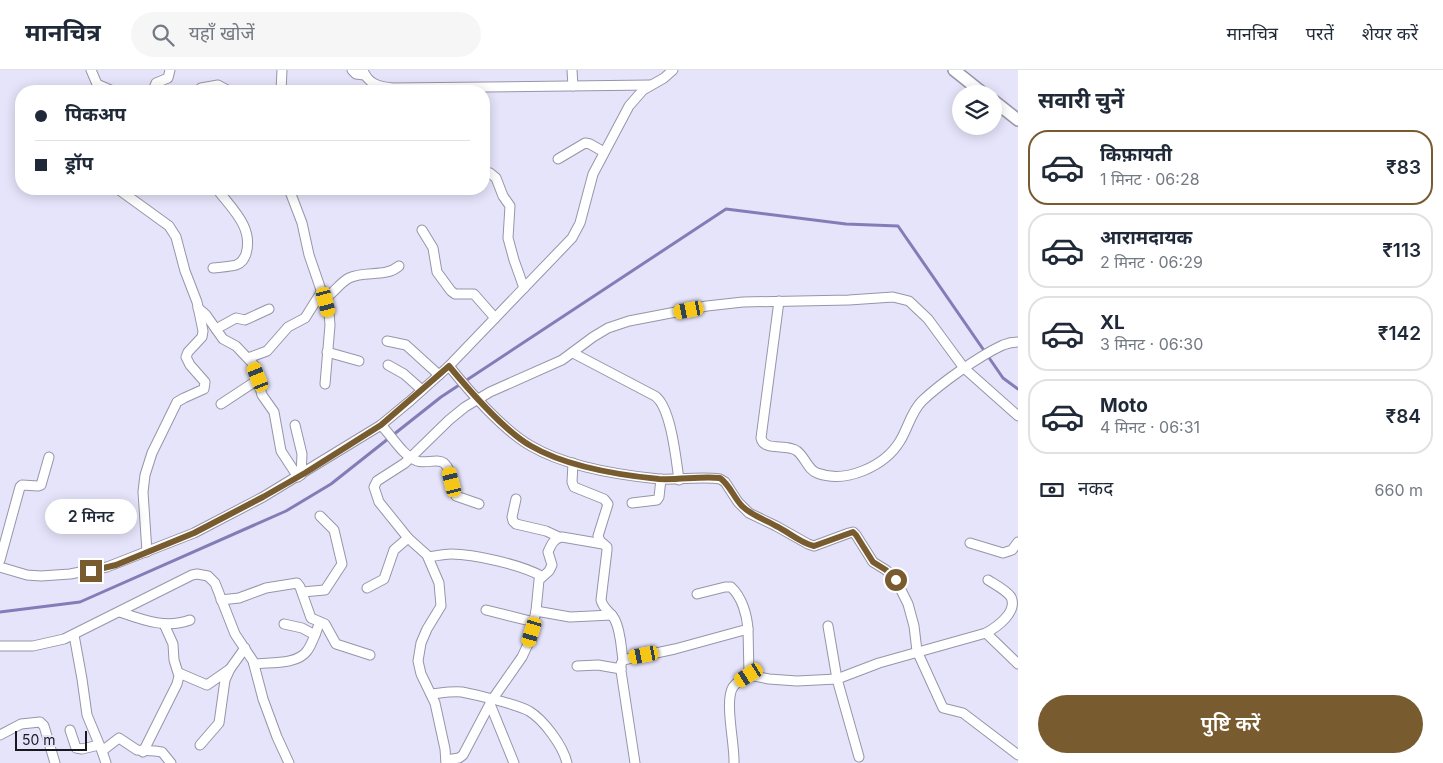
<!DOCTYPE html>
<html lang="hi">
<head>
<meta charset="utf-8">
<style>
  :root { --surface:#fff; --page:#f6f6f7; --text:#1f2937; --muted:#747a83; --line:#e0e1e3; --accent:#785c2f }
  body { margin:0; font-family:Inter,"Noto Sans Devanagari",sans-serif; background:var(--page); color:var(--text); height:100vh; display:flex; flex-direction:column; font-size:19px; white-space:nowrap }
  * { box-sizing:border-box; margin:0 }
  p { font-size:16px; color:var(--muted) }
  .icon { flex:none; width:28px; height:28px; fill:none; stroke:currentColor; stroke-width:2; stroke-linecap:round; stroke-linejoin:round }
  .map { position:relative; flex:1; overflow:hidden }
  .drawer { display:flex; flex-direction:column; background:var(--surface); width:425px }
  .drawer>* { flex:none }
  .hud { position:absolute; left:15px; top:15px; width:475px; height:110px; border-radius:20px; box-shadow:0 2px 12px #0003; display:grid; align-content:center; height:110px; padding:0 20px; background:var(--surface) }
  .fabs { position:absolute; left:952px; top:15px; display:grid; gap:10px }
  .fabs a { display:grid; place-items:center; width:50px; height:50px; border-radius:50%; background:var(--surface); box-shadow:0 2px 12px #0003; font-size:25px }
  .scale { position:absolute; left:15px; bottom:12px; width:72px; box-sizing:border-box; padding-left:5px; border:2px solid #191820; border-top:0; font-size:14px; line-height:18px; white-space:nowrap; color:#191820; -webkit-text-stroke:4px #e5e4fa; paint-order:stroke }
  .end { position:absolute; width:22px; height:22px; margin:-11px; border:6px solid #785c2f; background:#fff; box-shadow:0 0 0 2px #fff }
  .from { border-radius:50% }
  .bubble { position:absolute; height:35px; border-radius:18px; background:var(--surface); box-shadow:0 2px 12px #0003; font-size:16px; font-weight:600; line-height:35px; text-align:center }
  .car { position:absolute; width:15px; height:30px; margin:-15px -8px; border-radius:6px; box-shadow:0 0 4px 1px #0007; background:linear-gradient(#f5c518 24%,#345 0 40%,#f5c518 0 76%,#345 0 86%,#f5c518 0) }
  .hud b { display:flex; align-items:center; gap:18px; height:48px; font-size:19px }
  .hud b+b { border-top:1px solid var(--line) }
  .hud i { width:12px; height:12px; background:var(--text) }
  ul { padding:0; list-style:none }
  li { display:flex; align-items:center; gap:15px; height:75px; margin:0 10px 8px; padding:0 10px; border:2px solid var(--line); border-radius:20px }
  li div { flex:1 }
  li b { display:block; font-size:19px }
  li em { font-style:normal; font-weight:600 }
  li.on { border-color:var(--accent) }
  li>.icon { width:45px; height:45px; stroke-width:1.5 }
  h2 { padding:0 20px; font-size:22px; line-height:60px }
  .pay { display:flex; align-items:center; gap:12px; height:55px; padding:0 20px; font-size:19px }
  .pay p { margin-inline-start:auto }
  .action { display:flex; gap:10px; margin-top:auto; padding:10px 20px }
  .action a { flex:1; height:58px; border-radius:30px; background:var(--accent); color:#fff; font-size:20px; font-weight:600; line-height:58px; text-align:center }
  header { display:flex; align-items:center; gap:30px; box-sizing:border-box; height:70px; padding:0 25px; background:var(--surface); border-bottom:1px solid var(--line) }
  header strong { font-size:24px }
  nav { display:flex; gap:28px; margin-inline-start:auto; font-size:18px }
  .search { width:350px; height:45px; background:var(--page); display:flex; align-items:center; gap:12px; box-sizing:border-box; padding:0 18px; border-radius:28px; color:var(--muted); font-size:19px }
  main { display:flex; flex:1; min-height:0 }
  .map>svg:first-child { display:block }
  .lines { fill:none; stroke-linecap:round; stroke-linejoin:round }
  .stream { stroke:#837db7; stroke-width:3 }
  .minor-casing { stroke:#9695a9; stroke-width:11 }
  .tertiary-casing { stroke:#9695a9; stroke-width:14 }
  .minor { stroke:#fff; stroke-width:9 }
  .tertiary { stroke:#fff; stroke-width:11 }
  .route { stroke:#785c2f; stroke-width:6 }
</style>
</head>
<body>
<header>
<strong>मानचित्र</strong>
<div class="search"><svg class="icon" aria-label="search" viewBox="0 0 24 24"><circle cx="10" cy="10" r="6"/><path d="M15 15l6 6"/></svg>यहाँ खोजें</div>
<nav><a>मानचित्र</a><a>परतें</a><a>शेयर करें</a></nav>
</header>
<main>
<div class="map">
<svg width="1018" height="693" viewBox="0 0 1018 693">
  <rect width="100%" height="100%" fill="#e5e4fa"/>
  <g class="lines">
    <path class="stream" d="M 0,542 L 80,532 L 286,441 L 331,414 L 441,327 L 726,139 L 846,154 L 898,156 L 1003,308 L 1018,319"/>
    <g class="minor-casing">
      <g id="minor">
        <path d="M 91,0 L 97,14 L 113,21"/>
        <path d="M 352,0 L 356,4 L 364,5"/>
        <path d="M 363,0 C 368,14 379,17 393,18 L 651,15"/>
        <path d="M 572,0 L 573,16"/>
        <path d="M 153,21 L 156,13 L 168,8 L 170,0"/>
        <path d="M 198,21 L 201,18 L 218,15 L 229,21"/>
        <path d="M 281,21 L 282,0"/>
        <path d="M 558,89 L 585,73 L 590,74 L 604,82"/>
        <path d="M 484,102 L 490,103 L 496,108 L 503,126 L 510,136 L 508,168 L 514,190 L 524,218"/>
        <path d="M 118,119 L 169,156 L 176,167 L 185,201 L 197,232 L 203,261 L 202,267 L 188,282 L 186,287 L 190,295 L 205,312 L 204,319 L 184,328 L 177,332 L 152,383 L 145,405 L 143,422 L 147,482"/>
        <path d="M 289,119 L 302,153 L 309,185 L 329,243 L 330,255 L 325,314"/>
        <path d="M 422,160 L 433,178 L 437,202 L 451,221 L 455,224 L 474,224 L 495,248"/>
        <path d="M 213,198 C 220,197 229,197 236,195 C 242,193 244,189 246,184 C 254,157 231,138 217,119"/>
        <path d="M 325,229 C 333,223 341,212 349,208 C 365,200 385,208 399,196"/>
        <path d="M 779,231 L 761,368 C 764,382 787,373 797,381 C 805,387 808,400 817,403 C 846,414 885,396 900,371 C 908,358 911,342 922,331 C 941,313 979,286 1003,275 C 1008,273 1013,272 1018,272"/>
        <path d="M 198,238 L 206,245 L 223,269 L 236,276 L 254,295 L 262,325 L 274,342 L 281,381 L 298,407"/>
        <path d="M 216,259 L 236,248 L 245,250 L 269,239"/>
        <path d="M 387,271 L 406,275 L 439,305"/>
        <path d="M 327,282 L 359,291"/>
        <path d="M 573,283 L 655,326 C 671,337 676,389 679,410"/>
        <path d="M 248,288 L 267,281 L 288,257 L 305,248 L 322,221"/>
        <path d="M 388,295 L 404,304 L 422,320"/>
        <path d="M 449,296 C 468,320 504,361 531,376 C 567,397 618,405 659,409 C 680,410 701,406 720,409 L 725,412 L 738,432 L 749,443 L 776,456 L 808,474 L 814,476 L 849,463 L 853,462 L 856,465 L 873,492 L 886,500 L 896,510 L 908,534 L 914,556 L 917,581 L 943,638 L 963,643 L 1018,685"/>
        <path d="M 221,334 L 259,309"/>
        <path d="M 295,355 L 302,384 L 301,405"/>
        <path d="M 381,355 C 392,366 402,385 417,391 C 425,394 437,388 444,393 C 453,401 451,417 456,426 L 479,434"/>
        <path d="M 573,393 L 572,412 L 574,417 L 604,429 L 608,434 L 598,466 L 600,471 L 607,477 L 607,480 L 601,530 C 603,539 611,542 615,550 C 621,562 621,578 623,590 L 621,594 L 621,601 L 635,693"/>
        <path d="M 516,429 L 512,447 L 513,451 L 516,454 L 546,461 L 559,467"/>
        <path d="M 632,433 L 657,430 L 659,427 L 661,409"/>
        <path d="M 970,473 L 1003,483 L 1012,480 L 1018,472"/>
        <path d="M 428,487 C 436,486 444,484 451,484 C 474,484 522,495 541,506"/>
        <path d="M 0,490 L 20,417 L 22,415 L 38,416 L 41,415 L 49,387"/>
        <path d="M 0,497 L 27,505 L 41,506 L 70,504 L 107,497 L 194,463 L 263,427 L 381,355 L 410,331 L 449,296 L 572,168 L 580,153 L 593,104 L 629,36 L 643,20 L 664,8 L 673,0"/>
        <path d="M 367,518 L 384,509 L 394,480 L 408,468"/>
        <path d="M 302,522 L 325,520 L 342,494 L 334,460 L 320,446"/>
        <path d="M 221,530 L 239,528 L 266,518 L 297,513 L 300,517 L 311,548 L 325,554 L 336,574 L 370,585"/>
        <path d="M 486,540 L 534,552"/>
        <path d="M 536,541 L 570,547 L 612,545"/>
        <path d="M 120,542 C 143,550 166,559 190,550"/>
        <path d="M 284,554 L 302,558 L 315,565"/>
        <path d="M 828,556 L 837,609 L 859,687"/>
        <path d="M 748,559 L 749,605"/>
        <path d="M 986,563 L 1018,594"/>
        <path d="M 74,565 L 82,609 L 87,645 L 102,681 L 106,693"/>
        <path d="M 0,576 L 33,576 L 64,569 L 192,505 L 197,504 L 208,506 L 215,513 L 235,564 L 253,591 L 263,629 L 277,667 L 289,693"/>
        <path d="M 623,590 L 675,579 L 748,559 C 747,545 742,527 731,517 L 725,517 L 697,524"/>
        <path d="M 254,594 C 269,592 297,595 307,581 C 313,573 316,561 320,552"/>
        <path d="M 577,596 L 598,595 L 621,599"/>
        <path d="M 179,603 L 207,615 L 230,599"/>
        <path d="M 431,624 C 441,623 452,621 462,622 C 477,625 516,634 529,641 C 544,650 563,676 567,693"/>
        <path d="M 490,634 L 514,693"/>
        <path d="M 70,660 L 76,678 L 82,679 L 99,675"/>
        <path d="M 0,665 L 21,654 L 40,652 L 44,656 L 55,693"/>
        <path d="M 200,675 L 219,653 L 225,610 L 230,599 L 245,578"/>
        <path d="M 102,681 L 119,668 L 137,680 L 155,681 L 162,682 L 171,693"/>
        <path d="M 143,682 L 177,614 L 179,606 L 174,590 L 173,574 L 164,554"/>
        <path d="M 446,690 L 459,688 L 463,685 L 492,630 L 522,587 L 529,572 L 536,541 L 539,510 L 549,501 L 552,495 L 548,482 C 551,475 554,468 562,467 L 603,474"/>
        <path d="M 446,693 L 445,679 L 435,633 L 421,604 L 418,591 L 421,573 L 427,559 L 441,536 L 439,513 L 427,485 L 408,468 L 379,432 L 374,417 L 377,411 L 405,393 L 449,350 L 465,337 L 490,322 L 562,290 L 593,267 L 608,258 L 629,251 L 707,236 L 743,232 L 849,230 L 893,227 L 909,231 L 928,249 L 964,298 L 1018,346"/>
        <path d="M 734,693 C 735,675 724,631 733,617 C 737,612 743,608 749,605 L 769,609 L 797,611 L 837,609 L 879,593 L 986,563 C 997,557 1018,542 1011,527 C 1006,520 996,515 988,510"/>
      </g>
    </g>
    <g class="tertiary-casing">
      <g id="tertiary">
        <path d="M 954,0 L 984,24"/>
        <path d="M 994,31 L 1018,50"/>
      </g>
    </g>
    <use href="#minor" class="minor"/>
    <use href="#tertiary" class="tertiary"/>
  </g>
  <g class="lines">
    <path class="route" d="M 91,501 L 116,495 L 194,463 L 263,427 L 305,403 L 381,355 L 449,296 C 469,320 504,361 531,376 C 567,397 618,405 659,409 C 680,410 701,406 720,408 C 730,415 734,428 742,436 C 752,446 764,449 776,456 C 789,462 800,473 814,476 L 853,462 L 856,465 L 873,492 L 886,500 L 896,510"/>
  </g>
</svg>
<div class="fabs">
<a><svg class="icon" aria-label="layers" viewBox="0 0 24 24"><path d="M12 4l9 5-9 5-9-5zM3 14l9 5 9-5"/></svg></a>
</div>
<div class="scale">50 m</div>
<i class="end from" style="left:896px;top:510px"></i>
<i class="end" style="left:91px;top:501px"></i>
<div class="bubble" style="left:45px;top:429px;width:92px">2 मिनट</div>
<i class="car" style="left:326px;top:232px;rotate:165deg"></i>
<i class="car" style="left:689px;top:240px;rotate:259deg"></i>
<i class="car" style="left:258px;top:307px;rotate:338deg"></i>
<i class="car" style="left:452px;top:412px;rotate:346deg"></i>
<i class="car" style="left:532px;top:562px;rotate:197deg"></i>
<i class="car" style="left:644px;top:585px;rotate:259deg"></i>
<i class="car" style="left:749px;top:605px;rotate:237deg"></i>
<div class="hud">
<b><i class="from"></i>पिकअप</b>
<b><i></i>ड्रॉप</b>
</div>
</div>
<section class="drawer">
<h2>सवारी चुनें</h2>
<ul>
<li class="on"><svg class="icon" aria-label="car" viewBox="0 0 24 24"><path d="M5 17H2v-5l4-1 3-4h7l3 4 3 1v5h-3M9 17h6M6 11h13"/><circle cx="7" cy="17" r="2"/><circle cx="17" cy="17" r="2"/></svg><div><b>किफ़ायती</b><p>1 मिनट · 06:28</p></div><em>₹83</em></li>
<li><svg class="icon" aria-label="car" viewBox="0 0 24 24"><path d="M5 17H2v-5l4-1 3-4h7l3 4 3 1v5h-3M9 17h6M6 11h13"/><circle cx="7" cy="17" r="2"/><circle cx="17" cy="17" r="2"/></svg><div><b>आरामदायक</b><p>2 मिनट · 06:29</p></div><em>₹113</em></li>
<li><svg class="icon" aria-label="car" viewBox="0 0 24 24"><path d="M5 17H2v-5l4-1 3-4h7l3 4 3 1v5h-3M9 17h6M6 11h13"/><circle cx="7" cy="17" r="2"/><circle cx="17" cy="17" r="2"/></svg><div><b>XL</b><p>3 मिनट · 06:30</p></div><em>₹142</em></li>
<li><svg class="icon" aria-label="car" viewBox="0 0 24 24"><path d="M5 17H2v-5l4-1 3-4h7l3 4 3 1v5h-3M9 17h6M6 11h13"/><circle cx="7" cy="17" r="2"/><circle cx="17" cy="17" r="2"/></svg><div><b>Moto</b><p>4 मिनट · 06:31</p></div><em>₹84</em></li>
</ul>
<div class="pay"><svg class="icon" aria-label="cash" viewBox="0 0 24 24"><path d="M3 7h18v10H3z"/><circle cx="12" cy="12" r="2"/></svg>नकद<p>660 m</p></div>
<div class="action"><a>पुष्टि करें</a></div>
</section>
</main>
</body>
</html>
